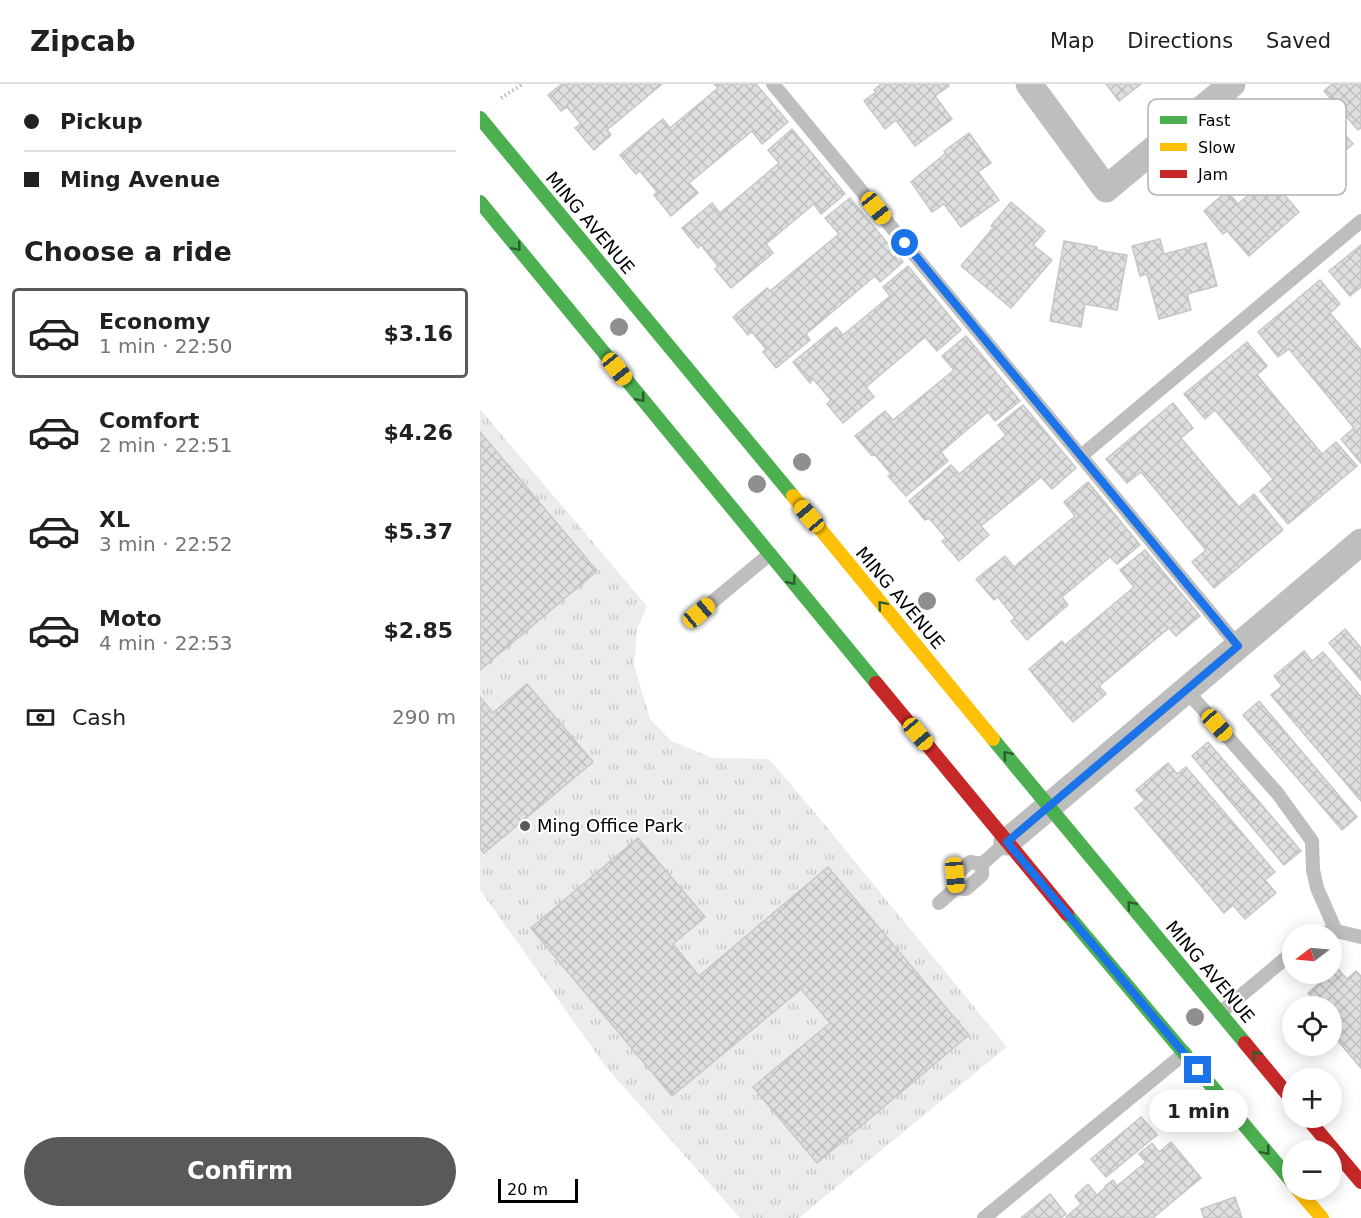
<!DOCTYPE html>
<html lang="en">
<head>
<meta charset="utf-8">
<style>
  :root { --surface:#fff; --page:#f6f6f6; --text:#202124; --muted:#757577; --line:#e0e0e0; --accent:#595959 }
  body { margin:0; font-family:"DejaVu Sans",sans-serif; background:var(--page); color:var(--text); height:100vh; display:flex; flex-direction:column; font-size:22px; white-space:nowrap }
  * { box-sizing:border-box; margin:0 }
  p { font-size:20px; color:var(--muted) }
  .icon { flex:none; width:33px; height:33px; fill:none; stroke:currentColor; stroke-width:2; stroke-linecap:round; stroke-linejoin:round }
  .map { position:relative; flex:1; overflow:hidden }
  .panel { display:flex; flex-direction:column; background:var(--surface); width:480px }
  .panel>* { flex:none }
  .top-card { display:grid; align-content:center; height:132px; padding:0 24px; background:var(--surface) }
  .needle { width:39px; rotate:254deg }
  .buttons { position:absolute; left:802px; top:840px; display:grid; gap:12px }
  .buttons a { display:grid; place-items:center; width:60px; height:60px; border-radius:50%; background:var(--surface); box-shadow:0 3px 15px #0003; font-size:30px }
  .scale { position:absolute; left:18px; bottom:15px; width:80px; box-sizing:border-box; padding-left:6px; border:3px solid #000; border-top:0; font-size:16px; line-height:21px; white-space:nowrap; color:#000; -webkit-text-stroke:4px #fff; paint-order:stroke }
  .end { position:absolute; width:27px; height:27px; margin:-14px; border:8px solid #1a73e8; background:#fff; box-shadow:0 0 0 3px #fff }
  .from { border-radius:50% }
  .bubble { position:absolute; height:42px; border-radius:21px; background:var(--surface); box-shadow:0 3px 15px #0003; font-size:20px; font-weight:800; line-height:42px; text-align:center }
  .car { position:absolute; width:18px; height:36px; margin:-18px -9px; border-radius:8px; box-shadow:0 0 4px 2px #0007; background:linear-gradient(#f5c518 24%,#345 0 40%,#f5c518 0 76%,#345 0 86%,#f5c518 0) }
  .top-card b { display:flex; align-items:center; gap:21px; height:57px; font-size:22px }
  .top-card b+b { border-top:2px solid var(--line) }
  .top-card i { width:15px; height:15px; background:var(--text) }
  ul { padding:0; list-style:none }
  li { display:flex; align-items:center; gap:18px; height:90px; margin:0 12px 9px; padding:0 12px; border:3px solid transparent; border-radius:6px }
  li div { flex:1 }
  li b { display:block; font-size:22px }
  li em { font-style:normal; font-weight:800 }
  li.selected { border-color:var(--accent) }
  li>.icon { width:54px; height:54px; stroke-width:1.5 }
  h2 { padding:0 24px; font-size:27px; line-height:72px }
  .pay { display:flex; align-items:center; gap:15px; height:66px; padding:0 24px; font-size:22px }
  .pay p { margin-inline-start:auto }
  .button { display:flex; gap:12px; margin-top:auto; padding:12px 24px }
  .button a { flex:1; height:69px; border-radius:36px; background:var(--accent); color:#fff; font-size:24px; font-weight:800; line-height:69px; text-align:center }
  header { display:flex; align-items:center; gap:36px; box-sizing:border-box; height:84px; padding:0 30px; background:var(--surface); border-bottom:2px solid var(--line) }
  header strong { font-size:28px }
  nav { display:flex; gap:33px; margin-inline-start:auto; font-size:21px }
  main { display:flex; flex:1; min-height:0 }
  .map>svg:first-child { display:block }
  .grass { fill:url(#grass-tufts) }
  .building { fill:url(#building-cross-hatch); stroke:#c7c7c7; stroke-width:1.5 }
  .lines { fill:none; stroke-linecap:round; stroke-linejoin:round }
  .path { stroke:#b9b9b9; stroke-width:4; stroke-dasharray:1.5 3; stroke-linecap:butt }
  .lane { stroke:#bebebe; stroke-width:14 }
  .street { stroke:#bebebe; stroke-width:27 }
  .fast { stroke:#4caf50; stroke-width:14 }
  .slow { stroke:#ffc107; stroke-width:14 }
  .jam { stroke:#c62828; stroke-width:14 }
  .tree { fill:#8f8f8f }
  .oneway { stroke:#2a602c }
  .route { stroke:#1a73e8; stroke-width:8 }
  .poi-dot { fill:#595959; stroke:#fff; stroke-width:2 }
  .labels { text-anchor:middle; stroke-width:4.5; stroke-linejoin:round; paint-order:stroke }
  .street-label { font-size:18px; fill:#000; stroke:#fff }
  .poi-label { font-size:18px; fill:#000; stroke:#fff; text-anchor:start }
  .key { fill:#fff; stroke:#b2b2b2; stroke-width:1.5 }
  .key-label { font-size:16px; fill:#000 }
</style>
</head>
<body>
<header>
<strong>Zipcab</strong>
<nav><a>Map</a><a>Directions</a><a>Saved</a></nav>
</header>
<main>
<section class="panel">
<div class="top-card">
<b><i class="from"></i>Pickup</b>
<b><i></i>Ming Avenue</b>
</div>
<h2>Choose a ride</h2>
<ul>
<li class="selected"><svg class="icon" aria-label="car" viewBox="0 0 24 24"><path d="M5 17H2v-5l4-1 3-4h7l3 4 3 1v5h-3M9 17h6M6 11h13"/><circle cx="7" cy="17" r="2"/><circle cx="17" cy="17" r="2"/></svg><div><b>Economy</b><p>1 min · 22:50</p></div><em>$3.16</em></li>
<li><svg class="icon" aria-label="car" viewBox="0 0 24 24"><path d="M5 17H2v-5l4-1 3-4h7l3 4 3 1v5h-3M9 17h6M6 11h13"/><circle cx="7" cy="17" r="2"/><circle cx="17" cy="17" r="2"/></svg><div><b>Comfort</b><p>2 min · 22:51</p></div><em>$4.26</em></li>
<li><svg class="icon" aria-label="car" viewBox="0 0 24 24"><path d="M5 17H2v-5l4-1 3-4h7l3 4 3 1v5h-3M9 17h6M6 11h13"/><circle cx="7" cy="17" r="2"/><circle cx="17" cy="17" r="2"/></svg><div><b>XL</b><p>3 min · 22:52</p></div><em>$5.37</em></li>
<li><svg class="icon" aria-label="car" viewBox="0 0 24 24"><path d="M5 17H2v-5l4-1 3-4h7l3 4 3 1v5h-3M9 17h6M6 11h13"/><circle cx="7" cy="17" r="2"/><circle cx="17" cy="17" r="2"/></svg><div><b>Moto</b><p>4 min · 22:53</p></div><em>$2.85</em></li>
</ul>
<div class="pay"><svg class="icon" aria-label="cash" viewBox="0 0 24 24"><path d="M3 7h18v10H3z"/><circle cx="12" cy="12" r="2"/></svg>Cash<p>290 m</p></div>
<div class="button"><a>Confirm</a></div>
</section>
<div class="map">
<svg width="881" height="1134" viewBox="0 0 881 1134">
  <defs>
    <pattern id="grass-tufts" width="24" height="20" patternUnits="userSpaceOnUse" patternTransform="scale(1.5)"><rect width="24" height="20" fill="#ececec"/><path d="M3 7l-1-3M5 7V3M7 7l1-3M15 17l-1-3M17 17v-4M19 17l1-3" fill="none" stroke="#c9c9c9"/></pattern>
    <pattern id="building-cross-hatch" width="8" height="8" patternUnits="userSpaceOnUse" patternTransform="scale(1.5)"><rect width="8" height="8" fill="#dfdfdf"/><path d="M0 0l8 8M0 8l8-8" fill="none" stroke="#bebebe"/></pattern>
  </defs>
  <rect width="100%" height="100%" fill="#fff"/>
  <path class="grass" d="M 0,325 L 167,522 L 157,546 L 154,581 L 170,635 L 190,656 L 232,674 L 289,675 L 340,735 L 527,963 L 319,1134 L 260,1134 L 126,983 L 0,806 Z"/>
  <g class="building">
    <path d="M 82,0 L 182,0 L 127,46 L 131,51 L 114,66 L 95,44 L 101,40 L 87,23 L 81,27 L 68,11 Z"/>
    <path d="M 234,0 L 276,0 L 308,38 L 282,60 L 272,47 L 209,99 L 218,109 L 191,132 L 174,111 L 177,108 L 160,87 L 156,90 L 140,71 L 183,35 L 190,44 L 238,4 Z"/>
    <path d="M 401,0 L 468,0 L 469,2 L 455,12 L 472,35 L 435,62 L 416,36 L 405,45 L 384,17 L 396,8 L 394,6 Z"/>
    <path d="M 626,0 L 661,0 L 639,17 Z"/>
    <path d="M 852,0 L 881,0 L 881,44 L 878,46 L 844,7 Z"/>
    <path d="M 844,26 L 873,60 L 823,102 L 802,77 L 799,80 L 779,57 L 812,30 L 824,44 Z"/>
    <path d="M 312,45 L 365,110 L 341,130 L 334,120 L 286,160 L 293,169 L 251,204 L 235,185 L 238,182 L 221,161 L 218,164 L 202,144 L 232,119 L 240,129 L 299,79 L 288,66 Z"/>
    <path d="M 489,49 L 511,79 L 498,88 L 519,116 L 481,143 L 464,120 L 452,128 L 431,98 L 466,69 L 464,67 Z"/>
    <path d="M 789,93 L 819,128 L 769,172 L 747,147 L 743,150 L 724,127 L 747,107 L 758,120 Z"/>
    <path d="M 370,114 L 423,178 L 400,198 L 395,192 L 326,250 L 330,256 L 296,284 L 283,268 L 286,265 L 272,248 L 268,251 L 253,233 L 287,204 L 290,207 L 359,150 L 345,134 Z"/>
    <path d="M 531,118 L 565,147 L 553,161 L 572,176 L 531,224 L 481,182 L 513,144 L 511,142 Z"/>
    <path d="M 680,155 L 684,170 L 726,159 L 737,202 L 707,210 L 711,226 L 679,235 L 667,190 L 660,192 L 652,162 Z"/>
    <path d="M 584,157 L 617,163 L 617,166 L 647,171 L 637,226 L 605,220 L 601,243 L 570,237 Z"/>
    <path d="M 881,161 L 881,203 L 870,212 L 849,187 Z"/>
    <path d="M 428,182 L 481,246 L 457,267 L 445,253 L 386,303 L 394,313 L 363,339 L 347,320 L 351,316 L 333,295 L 330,299 L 313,278 L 356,243 L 363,251 L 410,212 L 403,203 Z"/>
    <path d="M 840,196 L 860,220 L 850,229 L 881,266 L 881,379 L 861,355 L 874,344 L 809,265 L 798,273 L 778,248 Z"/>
    <path d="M 486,252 L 540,317 L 515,337 L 508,328 L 461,368 L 468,377 L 426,412 L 408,392 L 411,390 L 395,371 L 392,372 L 375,352 L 405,327 L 413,336 L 474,286 L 462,272 Z"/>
    <path d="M 767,258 L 787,282 L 777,291 L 842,370 L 856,358 L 877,382 L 808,440 L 780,407 L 793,395 L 735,326 L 725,335 L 704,310 Z"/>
    <path d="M 693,319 L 713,344 L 701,354 L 759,423 L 774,410 L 803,446 L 734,504 L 712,478 L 726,466 L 661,388 L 647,399 L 626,375 Z"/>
    <path d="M 543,321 L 596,384 L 572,405 L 561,393 L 501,442 L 509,451 L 479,477 L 462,457 L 466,454 L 449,434 L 445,436 L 429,417 L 471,381 L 479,390 L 526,351 L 518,341 Z"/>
    <path d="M 0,348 L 117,487 L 0,586 Z"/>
    <path d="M 608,398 L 660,461 L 637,480 L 630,473 L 582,513 L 588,521 L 547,556 L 531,537 L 535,534 L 518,513 L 514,516 L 496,495 L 525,472 L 534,483 L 595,432 L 584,418 Z"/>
    <path d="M 665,466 L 720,532 L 696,552 L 689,544 L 619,602 L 626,610 L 593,638 L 549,585 L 582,557 L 585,561 L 654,503 L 640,486 Z"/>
    <path d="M 865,545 L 881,564 L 881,596 L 849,559 Z"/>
    <path d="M 824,567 L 832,577 L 843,568 L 881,613 L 881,717 L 791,611 L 802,602 L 794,592 Z"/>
    <path d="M 47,600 L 113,678 L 4,769 L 0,764 L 0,613 L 13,629 Z"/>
    <path d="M 779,617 L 877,733 L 862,746 L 763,631 Z"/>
    <path d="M 728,658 L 821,767 L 804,781 L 712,672 Z"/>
    <path d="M 688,679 L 697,690 L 706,683 L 795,788 L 785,796 L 796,809 L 765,835 L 753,821 L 744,829 L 655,724 L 665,716 L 656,706 Z"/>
    <path d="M 158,754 L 225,833 L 193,860 L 219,892 L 348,783 L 489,951 L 337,1079 L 273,1003 L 350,939 L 321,905 L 192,1012 L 51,844 Z"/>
    <path d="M 857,884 L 867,895 L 876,887 L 881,892 L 881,984 L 852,950 L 852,922 L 833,922 L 837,919 L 828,909 L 850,890 L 852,890 Z"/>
    <path d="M 661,1033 L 677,1051 L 626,1093 L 611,1075 Z"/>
    <path d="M 691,1058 L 721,1094 L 673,1134 L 587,1134 L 586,1133 L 601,1120 L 595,1112 L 608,1100 L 617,1111 L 626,1103 L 625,1102 L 633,1096 L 637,1102 L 666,1078 L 659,1070 L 672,1059 L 679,1068 Z"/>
    <path d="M 570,1110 L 586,1130 L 581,1134 L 541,1134 Z"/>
    <path d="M 755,1113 L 762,1134 L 724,1134 L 721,1125 Z"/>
  </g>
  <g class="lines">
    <path class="path" d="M 21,14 L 43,0"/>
    <g class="lane">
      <path d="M 293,0 L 758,562"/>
      <path d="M 601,372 L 881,137"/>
      <path d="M 219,529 L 290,470"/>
      <path d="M 706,606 L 798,710 L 832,757 L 833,786 L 837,804 L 856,847"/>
      <path d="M 476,804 L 475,791 L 490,778 L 502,780"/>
      <path d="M 459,819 L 476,804 L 486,805 L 502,791 L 502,780 L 527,758"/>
      <path d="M 838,850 L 856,847 L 881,853"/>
      <path d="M 740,929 L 813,868"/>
      <path d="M 504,1134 L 705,969"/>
    </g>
    <g class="street">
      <path d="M 549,0 L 626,105 L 752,0"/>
      <path d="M 527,758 L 881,458"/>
    </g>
    <g class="fast">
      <path d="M 0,34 L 313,412"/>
      <path d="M 0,118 L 396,599"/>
      <path d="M 513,655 L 765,959"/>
      <path d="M 587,830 L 813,1099"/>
    </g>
    <g class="slow">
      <path d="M 313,412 L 513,655"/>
      <path d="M 818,1106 L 842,1134"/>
    </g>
    <g class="jam">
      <path d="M 396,599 L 587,830"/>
      <path d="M 765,959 L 813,1017"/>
      <path d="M 827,1034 L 881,1098"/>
    </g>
  </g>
  <g class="tree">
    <circle cx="139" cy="243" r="9"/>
    <circle cx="322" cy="378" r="9"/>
    <circle cx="277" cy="400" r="9"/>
    <circle cx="447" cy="517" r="9"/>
    <circle cx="715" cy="933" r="9"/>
    <circle cx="689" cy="1030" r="9"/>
  </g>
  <defs><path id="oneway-chevron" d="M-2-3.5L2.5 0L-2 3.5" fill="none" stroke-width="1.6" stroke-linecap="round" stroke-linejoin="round" transform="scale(1.5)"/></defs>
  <g class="oneway">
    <use href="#oneway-chevron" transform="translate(37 163) rotate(50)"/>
    <use href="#oneway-chevron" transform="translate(161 314) rotate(50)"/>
    <use href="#oneway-chevron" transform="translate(312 497) rotate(51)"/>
    <use href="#oneway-chevron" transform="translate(402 521) rotate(-130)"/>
    <use href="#oneway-chevron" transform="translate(527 671) rotate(-130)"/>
    <use href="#oneway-chevron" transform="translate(651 821) rotate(-130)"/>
    <use href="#oneway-chevron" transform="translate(776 971) rotate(-130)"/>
    <use href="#oneway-chevron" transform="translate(786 1067) rotate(50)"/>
  </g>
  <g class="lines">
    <path class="route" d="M 425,159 L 758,562 L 527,758 L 718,986"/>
  </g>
  <circle class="poi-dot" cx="45" cy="742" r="6"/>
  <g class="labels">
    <g class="street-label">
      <text transform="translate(110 139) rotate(50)" y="6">MING AVENUE</text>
      <text transform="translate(420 514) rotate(50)" y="6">MING AVENUE</text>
      <text transform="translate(730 888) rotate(50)" y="6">MING AVENUE</text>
    </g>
    <g class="poi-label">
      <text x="57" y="748">Ming Office Park</text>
    </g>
  </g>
  <rect x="668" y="15" width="198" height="96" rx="9" class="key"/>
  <rect x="680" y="32" width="27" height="8" fill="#4caf50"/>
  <rect x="680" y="59" width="27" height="8" fill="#ffc107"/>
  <rect x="680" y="86" width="27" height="8" fill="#c62828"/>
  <g class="key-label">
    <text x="718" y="42">Fast</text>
    <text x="718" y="69">Slow</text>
    <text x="718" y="96">Jam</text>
  </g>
</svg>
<div class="buttons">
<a><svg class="needle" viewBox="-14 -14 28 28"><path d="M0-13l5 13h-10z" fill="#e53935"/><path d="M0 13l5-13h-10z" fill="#757577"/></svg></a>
<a><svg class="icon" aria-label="locate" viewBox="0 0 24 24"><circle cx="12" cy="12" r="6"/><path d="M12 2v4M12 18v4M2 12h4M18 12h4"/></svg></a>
<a>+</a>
<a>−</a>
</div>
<div class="scale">20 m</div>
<i class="end from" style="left:425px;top:159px"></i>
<i class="end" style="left:718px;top:986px"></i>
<div class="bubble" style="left:669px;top:1006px;width:99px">1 min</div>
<i class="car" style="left:396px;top:124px;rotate:141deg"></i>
<i class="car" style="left:137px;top:285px;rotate:141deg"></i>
<i class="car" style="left:329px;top:432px;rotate:320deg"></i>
<i class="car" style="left:219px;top:529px;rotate:50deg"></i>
<i class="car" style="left:737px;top:641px;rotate:138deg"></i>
<i class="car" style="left:438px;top:650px;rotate:140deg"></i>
<i class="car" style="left:475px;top:791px;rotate:175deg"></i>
</div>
</main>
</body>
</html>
